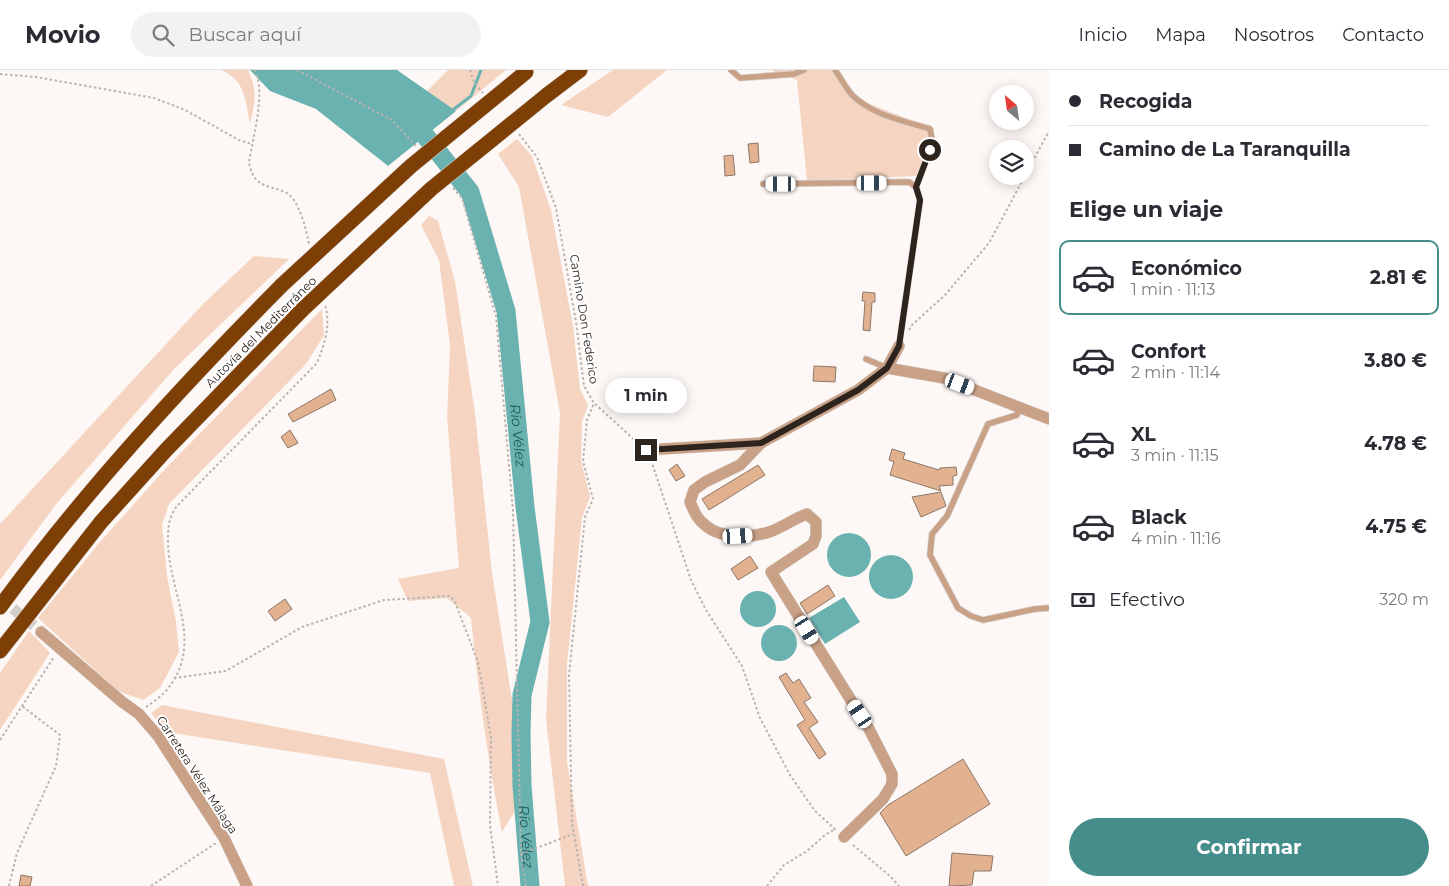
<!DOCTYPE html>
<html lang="es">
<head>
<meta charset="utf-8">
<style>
  :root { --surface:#fff; --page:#f2f2f3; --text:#2b2b33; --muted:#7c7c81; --line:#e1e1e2; --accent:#458d8b }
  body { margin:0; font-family:Montserrat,sans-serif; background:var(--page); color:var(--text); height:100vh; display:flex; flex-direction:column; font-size:19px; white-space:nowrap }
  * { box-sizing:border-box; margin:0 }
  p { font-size:16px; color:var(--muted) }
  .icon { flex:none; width:28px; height:28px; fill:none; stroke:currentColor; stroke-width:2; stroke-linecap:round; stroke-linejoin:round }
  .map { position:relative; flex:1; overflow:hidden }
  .details { display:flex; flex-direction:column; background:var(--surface); width:400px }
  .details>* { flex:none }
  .top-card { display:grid; align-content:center; height:110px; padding:0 20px; background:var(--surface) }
  .needle { width:32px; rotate:331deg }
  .controls { position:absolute; left:989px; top:15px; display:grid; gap:10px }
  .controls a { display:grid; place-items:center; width:45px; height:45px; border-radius:50%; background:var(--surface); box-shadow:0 2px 12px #0003; font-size:25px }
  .end { position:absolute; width:22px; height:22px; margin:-11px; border:6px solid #2d241e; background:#fff; box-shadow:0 0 0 2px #fff }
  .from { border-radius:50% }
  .bubble { position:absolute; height:35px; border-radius:18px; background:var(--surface); box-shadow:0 2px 12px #0003; font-size:16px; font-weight:700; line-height:35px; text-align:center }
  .car { position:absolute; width:15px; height:30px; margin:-15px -8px; border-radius:6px; box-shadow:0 0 4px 1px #0007; background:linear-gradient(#fff 24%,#345 0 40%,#fff 0 76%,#345 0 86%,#fff 0) }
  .top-card b { display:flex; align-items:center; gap:18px; height:48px; font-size:19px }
  .top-card b+b { border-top:1px solid var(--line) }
  .top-card i { width:12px; height:12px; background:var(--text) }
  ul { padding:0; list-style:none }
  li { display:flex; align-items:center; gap:15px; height:75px; margin:0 10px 8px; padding:0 10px; border:2px solid transparent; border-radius:10px }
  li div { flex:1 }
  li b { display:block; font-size:19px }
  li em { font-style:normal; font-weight:700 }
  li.selected { border-color:var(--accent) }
  li>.icon { width:45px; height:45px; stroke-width:1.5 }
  h2 { padding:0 20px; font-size:22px; line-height:60px }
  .pay { display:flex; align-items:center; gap:12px; height:55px; padding:0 20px; font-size:19px }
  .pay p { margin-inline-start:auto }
  .action { display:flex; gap:10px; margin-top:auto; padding:10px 20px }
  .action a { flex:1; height:58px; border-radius:30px; background:var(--accent); color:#fff; font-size:20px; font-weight:700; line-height:58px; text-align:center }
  header { display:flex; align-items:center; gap:30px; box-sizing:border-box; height:70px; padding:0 25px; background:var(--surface); border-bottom:1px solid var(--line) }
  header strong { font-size:24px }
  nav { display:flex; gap:28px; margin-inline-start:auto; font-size:18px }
  .search { width:350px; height:45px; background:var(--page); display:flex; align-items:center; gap:12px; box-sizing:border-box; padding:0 18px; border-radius:28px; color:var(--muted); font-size:19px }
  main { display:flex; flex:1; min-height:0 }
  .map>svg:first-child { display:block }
  .green { fill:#f5d5c1 }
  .water { fill:#6ab2b0 }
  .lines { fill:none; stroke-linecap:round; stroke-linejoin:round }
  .stream { stroke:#6ab2b0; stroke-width:3 }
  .river { stroke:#6ab2b0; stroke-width:19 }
  .building { fill:#e2b190; stroke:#8d7769 }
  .minor-tunnel { stroke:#d3ceca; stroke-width:11; stroke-dasharray:11 5.5; stroke-linecap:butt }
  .service-casing { stroke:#d8d2ce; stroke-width:7 }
  .minor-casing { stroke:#d8d2ce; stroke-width:12 }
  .motorway-casing { stroke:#d8d2ce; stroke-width:16 }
  .path { stroke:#b9b3af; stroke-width:2; stroke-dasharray:2.5 2.5; stroke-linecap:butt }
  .service { stroke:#c9a187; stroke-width:5.5 }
  .minor { stroke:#c9a187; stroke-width:11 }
  .motorway { stroke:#7d3f05; stroke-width:15 }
  .motorway-bridge-casing { stroke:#d8d2ce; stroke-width:16; stroke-linecap:butt }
  .motorway-bridge { stroke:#7d3f05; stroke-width:15 }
  .route { stroke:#2d241e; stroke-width:6 }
  .labels { text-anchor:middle; stroke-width:4; stroke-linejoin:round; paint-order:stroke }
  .street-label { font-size:12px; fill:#2d241e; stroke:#fff }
  .water-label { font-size:14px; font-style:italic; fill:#215d5c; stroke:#fff }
</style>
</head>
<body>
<header>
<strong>Movio</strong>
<div class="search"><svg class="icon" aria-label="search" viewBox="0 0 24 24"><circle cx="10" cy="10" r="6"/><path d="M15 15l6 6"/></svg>Buscar aquí</div>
<nav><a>Inicio</a><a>Mapa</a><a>Nosotros</a><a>Contacto</a></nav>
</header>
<main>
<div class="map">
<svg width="1049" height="816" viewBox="0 0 1049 816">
  <rect width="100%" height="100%" fill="#fdf8f5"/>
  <g class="green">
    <path d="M 221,0 L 248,0 C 258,22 255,32 250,54 C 245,31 246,10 221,0 Z"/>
    <path d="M 448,0 L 506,0 L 456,41 L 427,21 Z"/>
    <path d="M 613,0 L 667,0 L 608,47 L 561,35 Z"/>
    <path d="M 773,0 L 837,0 L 857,29 L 934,59 L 916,106 L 807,111 L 797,10 L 775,3 Z"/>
    <path d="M 517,69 L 532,86 L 551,140 L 573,256 L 580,319 L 588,335 L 582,352 L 581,390 L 590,427 L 582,448 L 567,594 L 567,692 L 588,816 L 565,816 L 546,649 L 560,343 L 519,117 L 498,84 Z"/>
    <path d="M 429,146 L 438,151 L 455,211 L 475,343 L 492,503 L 515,649 L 515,741 L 502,762 C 488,691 478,620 471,548 L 447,528 L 408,531 L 398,509 L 459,498 L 447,347 L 450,275 L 439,190 L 421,155 Z"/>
    <path d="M 254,186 L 289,189 L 174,299 L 57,433 L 0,510 L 0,454 L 203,234 Z"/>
    <path d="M 322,239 L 324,265 L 306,294 L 169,434 L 162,455 L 167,506 L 176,552 L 179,582 L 160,618 L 143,630 L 118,621 L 38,548 L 100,472 L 166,398 Z"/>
    <path d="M 29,561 L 50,583 L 0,660 L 0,603 Z"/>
    <path d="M 162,635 L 444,689 L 473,816 L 454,816 L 430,703 L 166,662 L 151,643 Z"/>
  </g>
  <g class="water">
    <path d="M 250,0 L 397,0 L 456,41 L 388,96 L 316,39 L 270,21 Z"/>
    <circle cx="849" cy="485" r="22"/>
    <circle cx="891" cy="507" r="22"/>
    <circle cx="758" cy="539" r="18"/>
    <path d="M 844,527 L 860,552 L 825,574 L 809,548 Z"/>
    <circle cx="779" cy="573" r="18"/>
  </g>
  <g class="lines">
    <path class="stream" d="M 450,42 L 471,26 L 481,0"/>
    <path class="river" id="s1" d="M 407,49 L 423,63 L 470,122 L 506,241 L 525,437 L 540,552 L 522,625 L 521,664 L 522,715 L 530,816"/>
  </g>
  <g class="building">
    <path d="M 758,73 L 759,92 L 750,93 L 748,74 Z"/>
    <path d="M 733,85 L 735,105 L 725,106 L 724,86 Z"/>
    <path d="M 863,222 L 875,223 L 875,232 L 872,232 L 870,261 L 863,260 L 865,231 L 862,231 Z"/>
    <path d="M 814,296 L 836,297 L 835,312 L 813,311 Z"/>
    <path d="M 331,319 L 336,330 L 293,352 L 288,344 Z"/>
    <path d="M 290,360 L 298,373 L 288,378 L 281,367 Z"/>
    <path d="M 892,379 L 905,383 L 903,389 L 939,400 L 940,398 L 956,397 L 957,405 L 953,406 L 953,415 L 939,416 L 941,421 L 890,405 L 894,392 L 889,390 Z"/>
    <path d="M 677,394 L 685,406 L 676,411 L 669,400 Z"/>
    <path d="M 758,395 L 765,405 L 709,440 L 702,429 Z"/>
    <path d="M 941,422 L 946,436 L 921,447 L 912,427 Z"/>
    <path d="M 750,486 L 758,498 L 738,510 L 731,499 Z"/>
    <path d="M 828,515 L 835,526 L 807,544 L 800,533 Z"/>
    <path d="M 285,529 L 292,539 L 275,551 L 268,541 Z"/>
    <path d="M 786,603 L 793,613 L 799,609 L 811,628 L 804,632 L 818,652 L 809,658 L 826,684 L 819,689 L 797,655 L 805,650 L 779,607 Z"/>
    <path d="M 963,689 L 990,734 L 906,786 L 880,743 L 888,735 Z"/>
    <path d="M 952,783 L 993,786 L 991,801 L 974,801 L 972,815 L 949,816 Z"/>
    <path d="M 21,805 L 32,807 L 30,816 L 19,816 Z"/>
  </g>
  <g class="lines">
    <path class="minor-tunnel" d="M 0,528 L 41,562"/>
    <g class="service-casing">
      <g id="service">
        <path d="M 731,0 L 740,8 L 794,4 L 804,0"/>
        <path d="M 835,0 C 841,8 846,19 853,26 C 873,45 904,51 930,59 L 932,70 L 930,80 L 916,117 L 920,130 L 899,276"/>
        <path d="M 763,114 L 909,112 L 916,117"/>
        <path d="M 866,289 L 887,298"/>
        <path d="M 1020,337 L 1017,345 L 988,354 L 947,446 L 932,464 L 930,485 L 958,538 L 971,546 L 983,550 L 1035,539 L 1049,538"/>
      </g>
    </g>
    <g class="minor-casing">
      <g id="minor">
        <path d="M 887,298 L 944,308 L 1049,349"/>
        <path d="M 761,373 L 740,395 L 705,412 L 694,420 L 690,432 C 694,441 697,449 705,455 C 720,469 754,468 772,461 C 785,456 795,448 807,444 L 816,452 L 816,466 L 813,474 L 771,502 L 869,659 L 892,704 L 892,714 L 883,729 L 844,767"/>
        <path d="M 646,380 L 761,373 L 858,320 L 887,298 L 899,276"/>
        <path d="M 41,562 L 121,631 L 139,644 L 158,666 L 224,768 L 247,816"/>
      </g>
    </g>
    <g class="motorway-casing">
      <g id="motorway">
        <path d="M 547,25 L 580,0"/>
        <path d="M 0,537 C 84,422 182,316 282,215"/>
        <path d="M 0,581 L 101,452 L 166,380 L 302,240"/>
      </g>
    </g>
    <g class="path">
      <path d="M 255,0 C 266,24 253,66 249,92 C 254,126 281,111 294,130 C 302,143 306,159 309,174"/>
      <path d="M 297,0 L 392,50 L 417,77"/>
      <path d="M 470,0 L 474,12 L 483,23"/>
      <path d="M 0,4 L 36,7 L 154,28 L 185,40 L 239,70 L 252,74"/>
      <path d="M 519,64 L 537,87 L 556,138 L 576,252 L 584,316 L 594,333 L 638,373"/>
      <path d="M 453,118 L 462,128 L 496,246 L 513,441 L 521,784 L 526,816"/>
      <path d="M 909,260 L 912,255 L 945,225 L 989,173 L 1049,61"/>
      <path d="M 651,390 L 691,510 L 706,540 L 742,596 L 760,648 L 790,705 L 815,741 L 836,760"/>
      <path d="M 174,608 L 226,601 L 302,557 L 384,530 L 450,526 L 455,532 L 478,592 L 491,667 L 490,755 L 498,816"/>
      <path d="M 146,637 C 152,633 159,628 164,623 C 207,576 169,524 168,473 C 168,457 168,449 177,436 L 317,293 C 325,272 331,256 325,234"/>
      <path d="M 0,670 L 54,587"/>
      <path d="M 853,775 L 890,806 L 899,816"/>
      <path d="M 521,784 L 573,764"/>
      <path d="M 9,816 L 17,783 L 56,696 L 60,665 L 22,636"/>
      <path d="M 151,816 L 216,773"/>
      <path d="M 583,816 L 572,753 L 569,605 L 585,447 L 593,429 L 583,391 L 587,350 L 594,333"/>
      <path d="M 767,816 L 784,795 L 807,781 L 825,765 L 835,759"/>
    </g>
    <use href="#service" class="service"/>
    <use href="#minor" class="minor"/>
    <use href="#motorway" class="motorway"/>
    <g class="motorway-bridge-casing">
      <g id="motorway-bridge">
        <path d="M 282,215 L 411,96 L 526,2"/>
        <path d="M 302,240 L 431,119 L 547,25"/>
      </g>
    </g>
    <use href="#motorway-bridge" class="motorway-bridge"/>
  </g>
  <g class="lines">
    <path class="route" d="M 646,380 L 761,373 L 858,320 L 887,298 L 899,276 L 920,130 L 916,117 L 930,80"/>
  </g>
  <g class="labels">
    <g class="street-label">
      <text transform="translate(584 249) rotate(81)" y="4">Camino Don Federico</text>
      <text transform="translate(261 262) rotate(-45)" y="4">Autovía del Mediterráneo</text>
      <text transform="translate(197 705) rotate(57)" y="4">Carretera Vélez Málaga</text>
    </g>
    <g class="water-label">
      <text dy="5" stroke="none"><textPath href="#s1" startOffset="346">Río Vélez</textPath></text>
      <text dy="5" stroke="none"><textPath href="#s1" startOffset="751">Río Vélez</textPath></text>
    </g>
  </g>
</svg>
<div class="controls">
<a><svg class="needle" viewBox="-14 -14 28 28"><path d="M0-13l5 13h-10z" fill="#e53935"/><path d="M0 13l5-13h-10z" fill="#7c7c81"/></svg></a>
<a><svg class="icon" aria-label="layers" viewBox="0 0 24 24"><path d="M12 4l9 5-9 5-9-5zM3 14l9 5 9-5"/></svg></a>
</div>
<i class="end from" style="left:930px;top:80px"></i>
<i class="end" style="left:646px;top:380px"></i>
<div class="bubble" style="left:605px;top:308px;width:82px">1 min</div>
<i class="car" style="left:872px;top:113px;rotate:90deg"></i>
<i class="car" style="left:781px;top:114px;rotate:270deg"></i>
<i class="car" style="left:960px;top:314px;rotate:111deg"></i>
<i class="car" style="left:738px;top:466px;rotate:87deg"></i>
<i class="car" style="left:807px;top:560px;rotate:148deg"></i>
<i class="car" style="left:860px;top:644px;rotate:326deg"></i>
</div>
<section class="details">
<div class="top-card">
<b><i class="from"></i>Recogida</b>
<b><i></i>Camino de La Taranquilla</b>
</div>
<h2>Elige un viaje</h2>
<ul>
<li class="selected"><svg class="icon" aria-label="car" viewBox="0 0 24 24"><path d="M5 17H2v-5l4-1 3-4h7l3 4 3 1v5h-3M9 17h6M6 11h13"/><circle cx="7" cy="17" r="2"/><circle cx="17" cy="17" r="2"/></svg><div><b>Económico</b><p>1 min · 11:13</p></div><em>2.81 €</em></li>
<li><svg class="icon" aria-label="car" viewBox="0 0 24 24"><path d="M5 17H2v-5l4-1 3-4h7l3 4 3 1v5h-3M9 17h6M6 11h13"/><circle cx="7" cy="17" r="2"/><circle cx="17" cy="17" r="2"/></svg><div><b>Confort</b><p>2 min · 11:14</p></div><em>3.80 €</em></li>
<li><svg class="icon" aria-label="car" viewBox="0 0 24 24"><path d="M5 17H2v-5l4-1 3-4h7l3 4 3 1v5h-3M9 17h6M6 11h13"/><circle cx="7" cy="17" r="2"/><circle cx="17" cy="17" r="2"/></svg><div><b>XL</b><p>3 min · 11:15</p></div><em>4.78 €</em></li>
<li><svg class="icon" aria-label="car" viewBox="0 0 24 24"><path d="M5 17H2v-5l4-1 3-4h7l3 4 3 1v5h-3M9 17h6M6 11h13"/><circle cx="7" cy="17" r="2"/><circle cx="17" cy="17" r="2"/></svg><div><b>Black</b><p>4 min · 11:16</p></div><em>4.75 €</em></li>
</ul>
<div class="pay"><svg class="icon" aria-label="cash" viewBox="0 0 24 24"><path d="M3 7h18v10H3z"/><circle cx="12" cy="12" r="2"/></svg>Efectivo<p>320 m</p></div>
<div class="action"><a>Confirmar</a></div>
</section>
</main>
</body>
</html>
